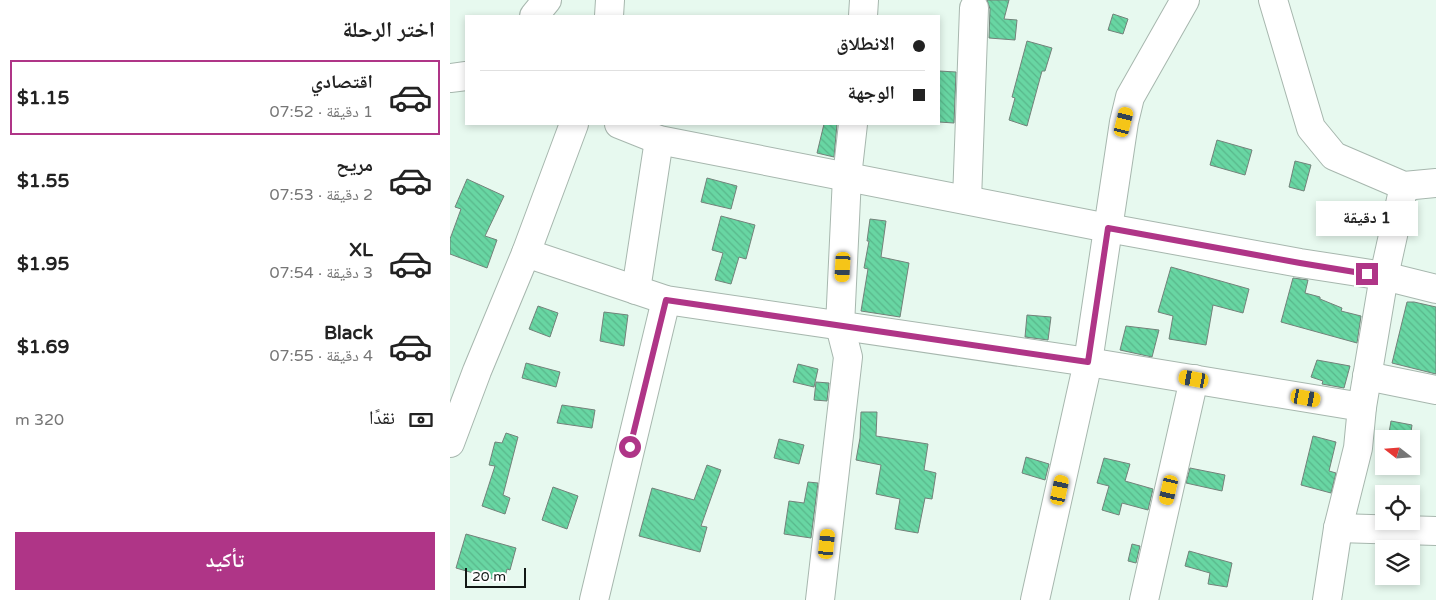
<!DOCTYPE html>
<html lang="ar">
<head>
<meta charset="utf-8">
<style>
  :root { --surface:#fff; --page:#f2f2f2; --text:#222; --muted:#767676; --line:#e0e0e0; --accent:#af3587 }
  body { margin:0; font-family:"Varela Round","Noto Naskh Arabic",sans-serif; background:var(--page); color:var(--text); direction:rtl; height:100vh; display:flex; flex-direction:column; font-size:19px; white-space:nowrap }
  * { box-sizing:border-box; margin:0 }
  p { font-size:16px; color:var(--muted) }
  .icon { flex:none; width:28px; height:28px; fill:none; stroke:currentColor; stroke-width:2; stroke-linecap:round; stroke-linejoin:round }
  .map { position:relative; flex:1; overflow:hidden; direction:ltr }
  .sheet { display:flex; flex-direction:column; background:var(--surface); width:450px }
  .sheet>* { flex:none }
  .top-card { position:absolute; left:15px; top:15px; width:475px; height:110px; border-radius:0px; box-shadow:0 2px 8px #0003; direction:rtl; display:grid; align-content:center; height:110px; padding:0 15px; background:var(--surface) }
  .needle { width:32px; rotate:287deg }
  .controls { position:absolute; left:925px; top:430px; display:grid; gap:10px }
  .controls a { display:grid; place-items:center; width:45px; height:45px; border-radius:0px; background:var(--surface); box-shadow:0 2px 8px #0003; font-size:25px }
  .scale { position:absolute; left:15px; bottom:12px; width:61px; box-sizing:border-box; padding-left:5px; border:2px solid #121815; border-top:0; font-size:14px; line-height:18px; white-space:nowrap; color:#121815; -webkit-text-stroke:4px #fff; paint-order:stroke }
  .end { position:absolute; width:22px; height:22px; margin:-11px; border:6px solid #af3587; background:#fff; box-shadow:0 0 0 2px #fff }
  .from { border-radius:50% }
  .bubble { position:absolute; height:35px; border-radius:0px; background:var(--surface); box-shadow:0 2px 8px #0003; font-size:16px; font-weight:700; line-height:35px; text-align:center; direction:rtl }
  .car { position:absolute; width:15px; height:30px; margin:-15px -8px; border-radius:6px; box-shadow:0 0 4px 1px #0007; background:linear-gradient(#f5c518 24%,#345 0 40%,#f5c518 0 76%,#345 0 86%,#f5c518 0) }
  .top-card b { display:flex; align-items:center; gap:18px; height:48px; font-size:19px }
  .top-card b+b { border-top:1px solid var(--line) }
  .top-card i { width:12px; height:12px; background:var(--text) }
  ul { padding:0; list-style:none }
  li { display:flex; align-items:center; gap:15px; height:75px; margin:0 10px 8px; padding:0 5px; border:2px solid transparent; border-radius:0px }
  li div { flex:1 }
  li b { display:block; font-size:19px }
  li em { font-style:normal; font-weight:700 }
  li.current { border-color:var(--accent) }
  li>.icon { width:45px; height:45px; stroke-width:1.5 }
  h2 { padding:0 15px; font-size:22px; line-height:60px }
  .pay { display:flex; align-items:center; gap:12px; height:55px; padding:0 15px; font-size:19px }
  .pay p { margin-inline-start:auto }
  .cta { display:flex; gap:10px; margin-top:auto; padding:10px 15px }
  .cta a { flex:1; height:58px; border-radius:0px; background:var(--accent); color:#fff; font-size:20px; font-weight:700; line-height:58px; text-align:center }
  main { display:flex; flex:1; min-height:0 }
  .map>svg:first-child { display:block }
  .building { fill:url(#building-back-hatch); stroke:#73827a }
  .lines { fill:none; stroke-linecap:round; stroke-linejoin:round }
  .minor-casing { stroke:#a7b7ae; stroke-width:30 }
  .minor { stroke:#fff; stroke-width:28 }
  .route { stroke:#af3587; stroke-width:6 }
</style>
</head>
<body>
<main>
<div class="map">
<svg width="986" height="600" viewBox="0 0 986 600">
  <defs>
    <pattern id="building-back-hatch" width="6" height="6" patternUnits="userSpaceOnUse" patternTransform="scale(1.25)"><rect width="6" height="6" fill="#68d6a3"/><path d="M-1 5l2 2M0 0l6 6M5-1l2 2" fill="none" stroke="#59b78b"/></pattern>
  </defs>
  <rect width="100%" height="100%" fill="#e7f9ef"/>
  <g class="building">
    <path d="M 537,0 L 559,0 L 554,19 L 567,20 L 565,40 L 539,38 L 540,9 Z"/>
    <path d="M 663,14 L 678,19 L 673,34 L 658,30 Z"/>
    <path d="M 577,41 L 602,48 L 595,71 L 592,71 L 577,126 L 559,120 L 565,98 L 562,97 Z"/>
    <path d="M 489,71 L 506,72 L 504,123 L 489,122 Z"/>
    <path d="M 374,124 L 387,124 L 384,157 L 367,153 Z"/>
    <path d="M 767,140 L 802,150 L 795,175 L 760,165 Z"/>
    <path d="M 845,161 L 861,165 L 854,191 L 839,187 Z"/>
    <path d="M 257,178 L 287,186 L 281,209 L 251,202 Z"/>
    <path d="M 17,179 L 54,196 L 35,236 L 47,240 L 37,268 L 0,254 L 0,239 L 11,209 L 5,207 Z"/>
    <path d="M 271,216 L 305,225 L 296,259 L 289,257 L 281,284 L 265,280 L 273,253 L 262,250 Z"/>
    <path d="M 420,219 L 436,221 L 431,257 L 459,263 L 450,317 L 411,311 L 418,269 L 414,268 L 419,241 L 417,241 Z"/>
    <path d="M 721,267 L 799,289 L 793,313 L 763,305 L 756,345 L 719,339 L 723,316 L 708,312 Z"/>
    <path d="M 843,278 L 858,280 L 855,293 L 870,297 L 870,299 L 892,308 L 891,311 L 911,316 L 907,343 L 831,322 Z"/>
    <path d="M 957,302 L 964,302 L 986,307 L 986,374 L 942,363 Z"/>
    <path d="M 88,306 L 108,313 L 100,337 L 79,329 Z"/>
    <path d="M 154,312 L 178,315 L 174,346 L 150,341 Z"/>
    <path d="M 577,315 L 601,317 L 598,340 L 575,337 Z"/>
    <path d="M 676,326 L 709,330 L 702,357 L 670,350 Z"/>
    <path d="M 867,360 L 900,366 L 894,388 L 872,384 L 873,381 L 861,377 Z"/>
    <path d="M 76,363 L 110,372 L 106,387 L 72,378 Z"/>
    <path d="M 348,364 L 368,369 L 364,387 L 343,382 Z"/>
    <path d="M 366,382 L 379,383 L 377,401 L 364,400 Z"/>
    <path d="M 112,405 L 145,410 L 142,428 L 107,423 Z"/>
    <path d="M 411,412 L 427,412 L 426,436 L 478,444 L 474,470 L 486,473 L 482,499 L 475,498 L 468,533 L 445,529 L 450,499 L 426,494 L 431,465 L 406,460 L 410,438 Z"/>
    <path d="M 941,421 L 962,425 L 960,439 L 938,439 Z"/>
    <path d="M 56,433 L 68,437 L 53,495 L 60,498 L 55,514 L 32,506 L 45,466 L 39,465 L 45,442 L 52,443 Z"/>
    <path d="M 863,436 L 886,442 L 879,471 L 886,473 L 881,493 L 851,485 Z"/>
    <path d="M 329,439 L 354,445 L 349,464 L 324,458 Z"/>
    <path d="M 576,457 L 599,464 L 595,480 L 572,473 Z"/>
    <path d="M 654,458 L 680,464 L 675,481 L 703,489 L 698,510 L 672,503 L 669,515 L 652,510 L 659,486 L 647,483 Z"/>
    <path d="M 257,465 L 271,470 L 251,526 L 257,527 L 250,552 L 189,536 L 202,488 L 244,500 Z"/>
    <path d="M 740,468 L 775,475 L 772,491 L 736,483 Z"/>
    <path d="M 358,482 L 368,483 L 361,538 L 334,534 L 339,501 L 354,503 Z"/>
    <path d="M 103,487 L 128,496 L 117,529 L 92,520 Z"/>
    <path d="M 16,534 L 66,548 L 60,570 L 57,569 L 54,582 L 6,568 Z"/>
    <path d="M 682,544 L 690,546 L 686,563 L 678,561 Z"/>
    <path d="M 739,551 L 782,563 L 777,587 L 758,584 L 760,573 L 735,566 Z"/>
  </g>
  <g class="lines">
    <g class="minor-casing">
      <g id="minor">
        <path d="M 823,0 L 861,128 L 884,156 L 954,186 L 986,183"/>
        <path d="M 84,16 L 97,0"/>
        <path d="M 159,16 L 160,0"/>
        <path d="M 413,16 L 414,0"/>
        <path d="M 0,78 L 16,76"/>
        <path d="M 169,124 L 209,140 L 658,228 L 850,263 L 934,276 L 986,289"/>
        <path d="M 517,200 L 524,8"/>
        <path d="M 76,253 L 216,300 L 638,362 L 912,407"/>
        <path d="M 186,290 L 209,140"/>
        <path d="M 917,376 L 986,390"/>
        <path d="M 0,443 L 27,371 L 76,253 L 124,124"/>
        <path d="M 888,528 L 986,531"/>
        <path d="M 144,600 L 216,300"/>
        <path d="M 370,600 L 398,357 L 390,326 L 397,177 L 403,124"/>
        <path d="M 585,600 L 638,362 L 674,122 L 680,97 L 735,0"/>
        <path d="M 694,600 L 744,379"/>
        <path d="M 877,600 L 888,528 L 908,448 L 912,407 L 934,276 L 954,186"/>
      </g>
    </g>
    <use href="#minor" class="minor"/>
  </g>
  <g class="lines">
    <path class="route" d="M 180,447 L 216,300 L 638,362 L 658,228 L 850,263 L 917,274"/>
  </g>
</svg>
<div class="controls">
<a><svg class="needle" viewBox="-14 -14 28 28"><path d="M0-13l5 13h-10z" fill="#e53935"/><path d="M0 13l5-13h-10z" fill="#767676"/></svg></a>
<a><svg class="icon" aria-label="locate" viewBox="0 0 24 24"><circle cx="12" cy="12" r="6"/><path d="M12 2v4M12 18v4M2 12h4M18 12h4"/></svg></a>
<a><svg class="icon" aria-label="layers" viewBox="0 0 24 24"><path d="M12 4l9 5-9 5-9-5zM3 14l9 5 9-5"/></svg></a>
</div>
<div class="scale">20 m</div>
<i class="end from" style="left:180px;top:447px"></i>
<i class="end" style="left:917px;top:274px"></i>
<div class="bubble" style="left:866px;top:201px;width:102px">1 دقيقة</div>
<i class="car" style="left:674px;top:122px;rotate:14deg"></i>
<i class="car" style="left:393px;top:267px;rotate:183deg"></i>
<i class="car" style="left:744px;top:379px;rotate:280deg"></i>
<i class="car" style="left:856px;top:398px;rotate:100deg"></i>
<i class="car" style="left:610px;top:490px;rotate:12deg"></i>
<i class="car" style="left:719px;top:490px;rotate:193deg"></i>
<i class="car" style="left:377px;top:544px;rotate:6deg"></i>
<div class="top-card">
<b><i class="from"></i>الانطلاق</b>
<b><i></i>الوجهة</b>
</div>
</div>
<section class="sheet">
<h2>اختر الرحلة</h2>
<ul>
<li class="current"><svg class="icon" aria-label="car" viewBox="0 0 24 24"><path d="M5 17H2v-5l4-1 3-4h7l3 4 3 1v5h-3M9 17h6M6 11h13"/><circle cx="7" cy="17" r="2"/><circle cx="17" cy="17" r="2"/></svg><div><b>اقتصادي</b><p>1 دقيقة · 07:52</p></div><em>$1.15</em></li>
<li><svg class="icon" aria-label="car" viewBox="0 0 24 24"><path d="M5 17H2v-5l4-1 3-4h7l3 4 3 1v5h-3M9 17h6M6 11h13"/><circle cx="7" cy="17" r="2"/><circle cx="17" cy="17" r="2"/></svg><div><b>مريح</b><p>2 دقيقة · 07:53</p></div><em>$1.55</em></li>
<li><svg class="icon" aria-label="car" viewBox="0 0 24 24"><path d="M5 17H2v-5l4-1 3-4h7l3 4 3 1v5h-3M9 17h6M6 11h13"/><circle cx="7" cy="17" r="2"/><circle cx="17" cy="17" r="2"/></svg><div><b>XL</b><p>3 دقيقة · 07:54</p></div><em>$1.95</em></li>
<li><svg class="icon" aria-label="car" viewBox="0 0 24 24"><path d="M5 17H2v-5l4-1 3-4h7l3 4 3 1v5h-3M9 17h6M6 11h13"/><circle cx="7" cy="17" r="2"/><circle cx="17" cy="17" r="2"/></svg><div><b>Black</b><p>4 دقيقة · 07:55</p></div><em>$1.69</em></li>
</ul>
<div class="pay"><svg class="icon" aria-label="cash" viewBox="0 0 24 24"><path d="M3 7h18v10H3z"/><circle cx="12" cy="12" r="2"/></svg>نقدًا<p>320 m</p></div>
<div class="cta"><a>تأكيد</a></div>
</section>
</main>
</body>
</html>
